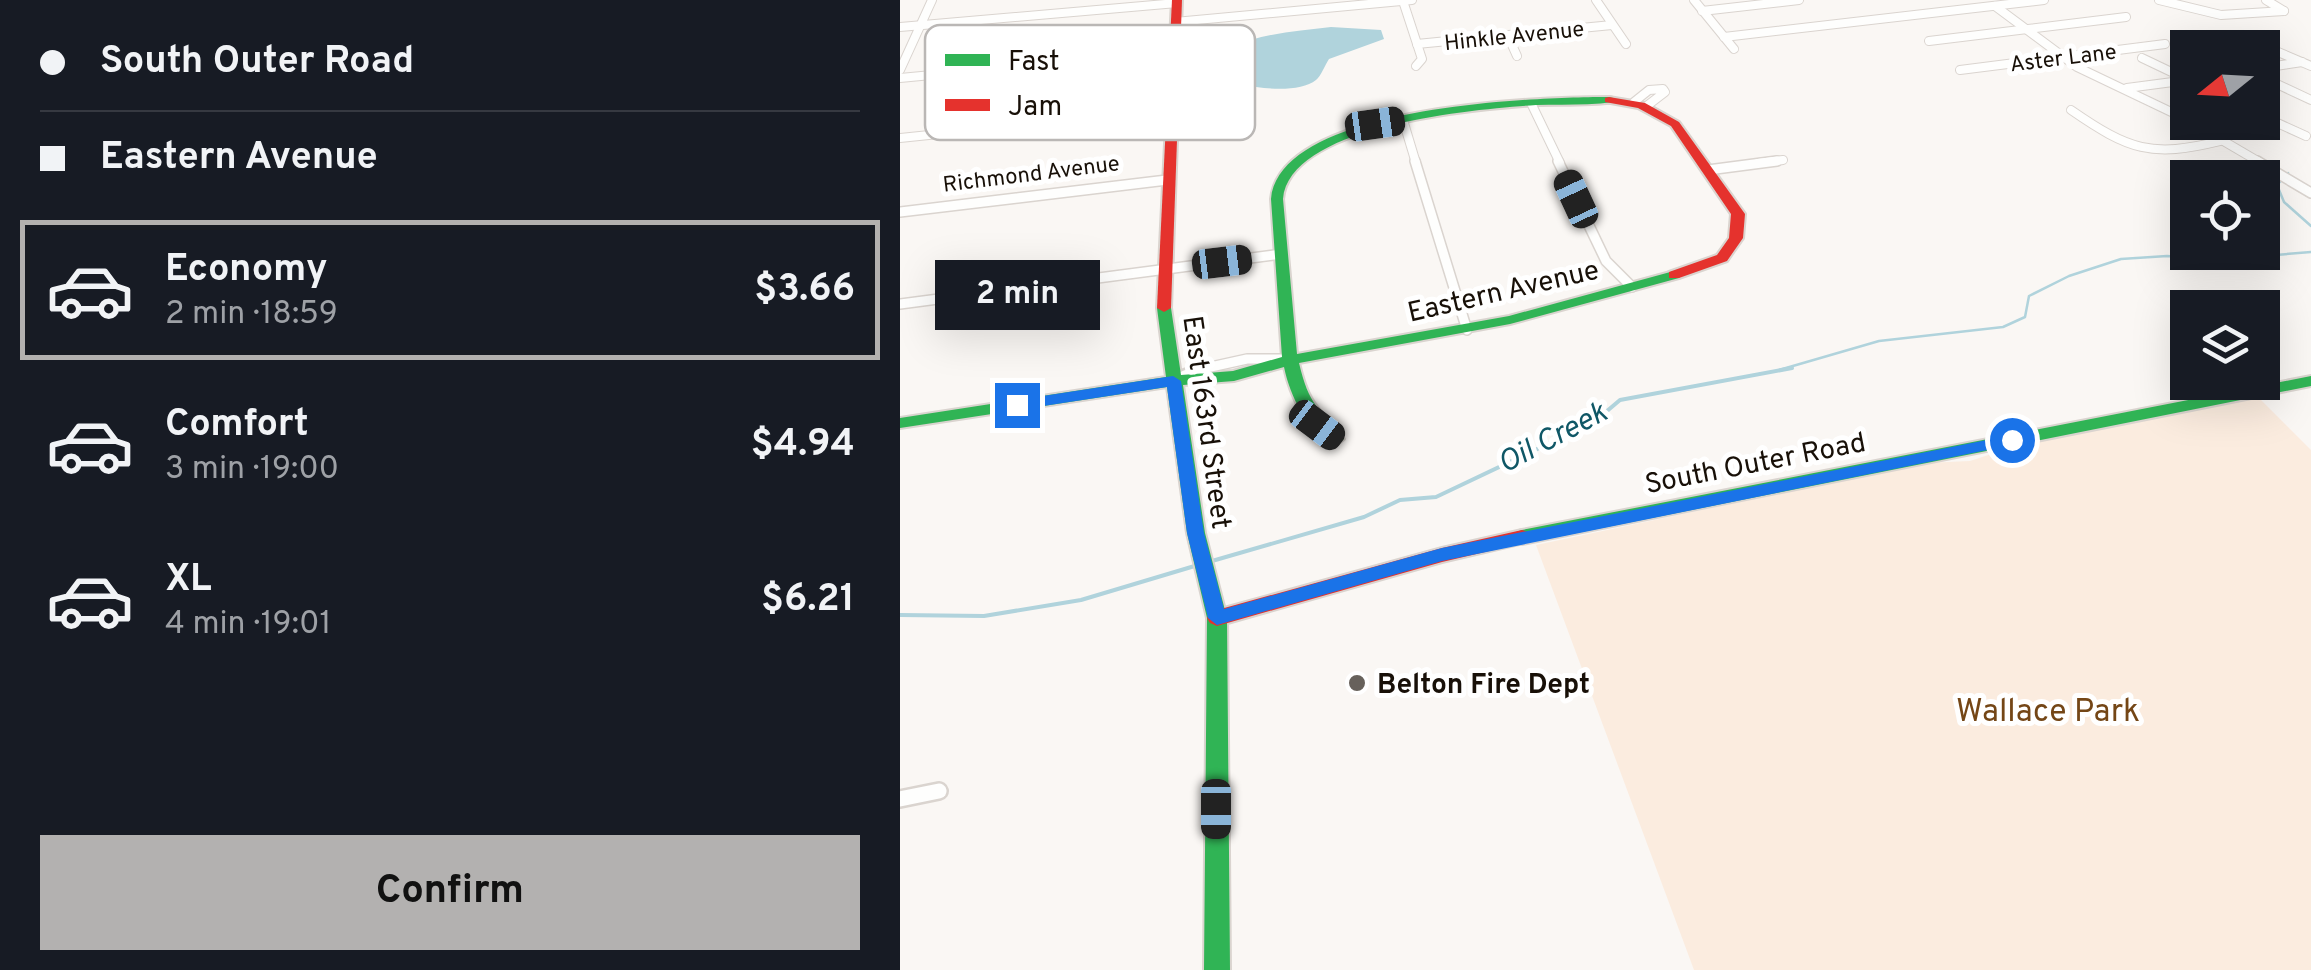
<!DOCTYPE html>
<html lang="en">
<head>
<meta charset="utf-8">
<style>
  :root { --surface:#171b24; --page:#242831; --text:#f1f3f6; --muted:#9ea1a6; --line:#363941; --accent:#b3b1b0 }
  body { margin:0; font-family:Overpass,sans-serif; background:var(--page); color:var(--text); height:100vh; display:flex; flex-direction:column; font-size:38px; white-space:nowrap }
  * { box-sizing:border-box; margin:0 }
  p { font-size:32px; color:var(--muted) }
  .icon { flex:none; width:55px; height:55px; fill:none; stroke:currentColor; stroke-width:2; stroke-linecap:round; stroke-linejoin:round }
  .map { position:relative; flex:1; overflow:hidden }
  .sheet { display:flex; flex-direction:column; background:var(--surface); width:900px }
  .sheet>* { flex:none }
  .hud { display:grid; align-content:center; height:220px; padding:0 40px; background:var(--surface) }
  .needle { width:65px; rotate:252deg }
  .tools { position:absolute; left:1270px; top:30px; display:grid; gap:20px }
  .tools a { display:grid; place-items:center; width:110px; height:110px; border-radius:0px; background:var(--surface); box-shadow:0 10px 40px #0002; font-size:50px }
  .end { position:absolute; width:45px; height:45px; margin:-22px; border:12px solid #1a73e8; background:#fff; box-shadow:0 0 0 5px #fff }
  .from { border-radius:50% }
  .bubble { position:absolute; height:70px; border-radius:0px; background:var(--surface); box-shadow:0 10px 40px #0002; font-size:32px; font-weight:700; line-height:70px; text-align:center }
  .car { position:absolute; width:30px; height:60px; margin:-30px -15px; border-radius:12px; box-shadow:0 0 8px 2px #0007; background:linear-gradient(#222 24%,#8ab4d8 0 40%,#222 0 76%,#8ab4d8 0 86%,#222 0) }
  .hud b { display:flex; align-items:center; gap:35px; height:95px; font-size:38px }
  .hud b+b { border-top:2px solid var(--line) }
  .hud i { width:25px; height:25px; background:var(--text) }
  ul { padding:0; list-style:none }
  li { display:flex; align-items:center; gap:30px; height:140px; margin:0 20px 15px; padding:0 20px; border:5px solid transparent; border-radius:0px }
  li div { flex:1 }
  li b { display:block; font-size:38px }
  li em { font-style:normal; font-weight:700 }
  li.active { border-color:var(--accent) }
  li>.icon { width:90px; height:90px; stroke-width:1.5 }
  .cta { display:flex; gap:20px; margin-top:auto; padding:20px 40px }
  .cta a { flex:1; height:115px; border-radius:0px; background:var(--accent); color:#111; font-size:40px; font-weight:700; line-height:115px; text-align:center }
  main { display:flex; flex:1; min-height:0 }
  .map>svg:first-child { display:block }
  .green { fill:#fbecdf }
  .water { fill:#b0d3dc }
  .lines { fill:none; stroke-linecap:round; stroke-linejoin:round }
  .stream-far1 { stroke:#b0d3dc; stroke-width:2.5 }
  .stream { stroke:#b0d3dc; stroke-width:4 }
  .street-far3-casing { stroke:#dad4cf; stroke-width:10 }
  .street-far2-casing { stroke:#dad4cf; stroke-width:12 }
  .street-far1-casing { stroke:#dad4cf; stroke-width:16 }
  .street-casing { stroke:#dad4cf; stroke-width:20 }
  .fast-casing { stroke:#dad4cf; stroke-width:4 }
  .jam-casing { stroke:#dad4cf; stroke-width:4 }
  .street-far3 { stroke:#fefefd; stroke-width:8 }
  .street-far2 { stroke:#fefefd; stroke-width:9 }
  .street-far1 { stroke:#fefefd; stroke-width:11 }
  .street { stroke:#fefefd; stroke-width:15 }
  .fast { fill:#30b455; fill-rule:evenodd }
  .jam { fill:#e5322d; fill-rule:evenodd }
  .route { fill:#1a73e8 }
  .poi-dot { fill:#67615b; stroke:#fff; stroke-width:4 }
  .labels { text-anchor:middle; stroke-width:10; stroke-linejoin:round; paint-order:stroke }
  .far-street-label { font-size:22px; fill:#181008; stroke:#fff }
  .street-label { font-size:28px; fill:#181008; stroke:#fff }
  .poi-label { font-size:28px; font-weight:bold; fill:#181008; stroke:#fff; text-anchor:start }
  .water-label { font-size:30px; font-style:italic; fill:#0f5766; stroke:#fff }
  .near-park-label { font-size:32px; fill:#744616; stroke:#fff }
  .key { fill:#fff; stroke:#bab7b5; stroke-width:2.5 }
  .key-label { font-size:28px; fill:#181008 }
</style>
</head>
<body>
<main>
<section class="sheet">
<div class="hud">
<b><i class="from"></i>South Outer Road</b>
<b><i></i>Eastern Avenue</b>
</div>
<ul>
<li class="active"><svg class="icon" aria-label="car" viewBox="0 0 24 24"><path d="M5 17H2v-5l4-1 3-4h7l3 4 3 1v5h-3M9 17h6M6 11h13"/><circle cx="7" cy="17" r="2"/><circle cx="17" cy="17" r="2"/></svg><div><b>Economy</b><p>2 min · 18:59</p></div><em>$3.66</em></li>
<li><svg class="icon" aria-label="car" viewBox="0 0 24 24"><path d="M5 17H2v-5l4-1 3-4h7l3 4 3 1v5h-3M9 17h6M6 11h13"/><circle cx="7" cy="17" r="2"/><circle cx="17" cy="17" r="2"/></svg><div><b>Comfort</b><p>3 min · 19:00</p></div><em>$4.94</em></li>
<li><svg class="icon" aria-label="car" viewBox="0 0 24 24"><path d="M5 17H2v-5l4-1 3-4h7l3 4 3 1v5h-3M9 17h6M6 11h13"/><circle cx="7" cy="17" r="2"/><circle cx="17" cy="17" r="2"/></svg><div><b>XL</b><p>4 min · 19:01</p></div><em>$6.21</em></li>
</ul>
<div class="cta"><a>Confirm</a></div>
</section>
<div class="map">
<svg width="1411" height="970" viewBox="0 0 1411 970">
  <rect width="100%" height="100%" fill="#faf7f4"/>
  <path class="green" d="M 1357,396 L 1411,450 L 1411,970 L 794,970 L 636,545 L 1025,463 L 1070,461 L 1119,445 Z"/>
  <path class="water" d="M 431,27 L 481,30 L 484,39 L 429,59 C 425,65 421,76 416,80 C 396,96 338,88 319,74 L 330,48 C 362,33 398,31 431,27 Z"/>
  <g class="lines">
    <g class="stream-far1">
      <path d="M 1388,173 L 1377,185 L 1384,202 L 1411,226"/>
      <path d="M 879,370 L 979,341 L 1103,327 L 1125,317 L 1129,296 L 1169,276 L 1221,259 L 1267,256 L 1316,260 L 1411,252"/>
    </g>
    <g class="stream">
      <path d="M 312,561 L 464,517 L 500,500 L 536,497 L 694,422 L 720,400 L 892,368"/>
      <path d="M 0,615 L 84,616 L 181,600 L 298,565"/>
    </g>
    <g class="street-far3-casing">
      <g id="street-far3">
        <path d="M 696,0 L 726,44"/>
        <path d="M 794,0 L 834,49"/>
        <path d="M 1259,0 L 1321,15 L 1384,11"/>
        <path d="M 1366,0 L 1384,11"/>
        <path d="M 503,1 L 522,59 L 516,66"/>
        <path d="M 1095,6 L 1177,67 L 1288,120"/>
        <path d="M 802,11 L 899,0"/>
        <path d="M 275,22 L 512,0"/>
        <path d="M 0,27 L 277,3"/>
        <path d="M 608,36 L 617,56"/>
        <path d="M 824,37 L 1144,0"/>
        <path d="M 1029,41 L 1226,17"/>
        <path d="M 1357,43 L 1411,66"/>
        <path d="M 517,44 L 712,25"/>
        <path d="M 1242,58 L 1284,78"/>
        <path d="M 1362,68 L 1402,62"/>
        <path d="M 0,70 L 32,0"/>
        <path d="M 1060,70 L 1265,44"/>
        <path d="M 1362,77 L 1411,100"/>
        <path d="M 0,78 L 274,52"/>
        <path d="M 1227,88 L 1288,80"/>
        <path d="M 734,102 L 749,90 L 763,89 L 765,92 L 748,105"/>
        <path d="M 632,105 L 660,163"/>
        <path d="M 1171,110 C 1229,150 1251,158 1320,141"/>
        <path d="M 1362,116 L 1406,136"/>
        <path d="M 503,120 L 516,163"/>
        <path d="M 1291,122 L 1361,163"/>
        <path d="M 0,138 L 271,110"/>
        <path d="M 858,163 L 883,160"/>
      </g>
    </g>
    <g class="street-far2-casing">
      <g id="street-far2">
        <path d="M 515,161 L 567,330"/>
        <path d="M 658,161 L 706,261 L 732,287"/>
        <path d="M 1357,161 L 1411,193"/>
        <path d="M 808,170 L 877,161"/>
        <path d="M 0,212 L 267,180"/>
        <path d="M 0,304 L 382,254"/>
        <path d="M 297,370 L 347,359 L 393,359"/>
      </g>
    </g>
    <g class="street-far1-casing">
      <path id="street-far1" d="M 273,381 L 304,368"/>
    </g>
    <g class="street-casing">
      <path id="street" d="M 0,799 L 39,791"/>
    </g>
    <g class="fast-casing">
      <g id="fast">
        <path d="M 709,97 L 713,98 L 713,102 C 688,106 661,104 636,105 C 578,109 390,124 383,199 L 397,354 L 609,316 L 774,271 L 781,275 L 779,278 L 610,324 L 399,363 C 409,406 419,408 444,439 L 436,445 C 407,432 390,396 384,367 L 334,381 L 283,385 L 305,533 L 327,618 L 330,970 L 304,970 L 307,618 L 287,533 L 267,387 L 0,428 L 0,418 L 266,377 L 257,308 L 264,304 L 271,308 L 281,375 L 333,371 L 382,357 L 371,199 C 380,105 638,97 709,97 Z"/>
        <path d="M 1411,376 L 1411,386 L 622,544 L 616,542 L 613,537 L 616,532 L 622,530 Z"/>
      </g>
    </g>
    <g class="jam-casing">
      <g id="jam">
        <path d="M 272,0 L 282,0 L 271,308 L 264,312 L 257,308 Z"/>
        <path d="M 709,97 L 745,103 L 779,122 L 845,214 L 843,238 L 827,261 L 779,278 L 769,278 L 769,272 L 817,255 L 829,238 L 831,214 L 771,126 L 738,108 L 705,102 L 705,98 Z"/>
        <path d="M 622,530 L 628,532 L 631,537 L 628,542 L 542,562 L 317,626 L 310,623 L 307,618 L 310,613 L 317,610 L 542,548 Z"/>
      </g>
    </g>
    <use href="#street-far3" class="street-far3"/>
    <use href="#street-far2" class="street-far2"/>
    <use href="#street-far1" class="street-far1"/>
    <use href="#street" class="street"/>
    <use href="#fast" class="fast"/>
    <use href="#jam" class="jam"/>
  </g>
  <path class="route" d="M 273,376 L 281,381 L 304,533 L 324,609 L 542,548 L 1112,435 L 1119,440 L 1112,445 L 542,561 L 317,625 L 308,618 L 287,533 L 267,387 L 117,410 L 109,405 L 117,400 Z"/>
  <circle class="poi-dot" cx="457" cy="683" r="10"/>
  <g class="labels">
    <g class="far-street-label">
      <text transform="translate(614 35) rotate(-6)" y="8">Hinkle Avenue</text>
      <text transform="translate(1163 57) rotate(-7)" y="8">Aster Lane</text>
      <text transform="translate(131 173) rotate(-7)" y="8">Richmond Avenue</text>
    </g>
    <g class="street-label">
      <text transform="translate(603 290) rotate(-13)" y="10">Eastern Avenue</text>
      <text transform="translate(308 422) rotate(82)" y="10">East 163rd Street</text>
      <text transform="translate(855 462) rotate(-11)" y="10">South Outer Road</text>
    </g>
    <g class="poi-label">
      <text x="477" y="693">Belton Fire Dept</text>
    </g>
    <g class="water-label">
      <text transform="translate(652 437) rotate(-28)" y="10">Oil Creek</text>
    </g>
    <g class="near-park-label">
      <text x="1148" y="721">Wallace Park</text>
    </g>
  </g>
  <rect x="25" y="25" width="330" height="115" rx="15" class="key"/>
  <rect x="45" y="54" width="45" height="12" fill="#30b455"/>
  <rect x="45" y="99" width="45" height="12" fill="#e5322d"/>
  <g class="key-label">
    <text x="108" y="70">Fast</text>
    <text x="108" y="115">Jam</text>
  </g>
</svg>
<div class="tools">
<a><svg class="needle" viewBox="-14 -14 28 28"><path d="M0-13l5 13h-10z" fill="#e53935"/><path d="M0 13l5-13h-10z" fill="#9ea1a6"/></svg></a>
<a><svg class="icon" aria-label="locate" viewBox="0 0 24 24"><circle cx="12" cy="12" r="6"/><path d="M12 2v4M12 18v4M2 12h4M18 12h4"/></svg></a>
<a><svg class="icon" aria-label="layers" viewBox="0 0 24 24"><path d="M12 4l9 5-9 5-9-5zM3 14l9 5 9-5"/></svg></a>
</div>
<i class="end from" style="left:1112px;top:440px"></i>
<i class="end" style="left:117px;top:405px"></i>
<div class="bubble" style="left:35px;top:260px;width:165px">2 min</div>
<i class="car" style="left:475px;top:124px;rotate:82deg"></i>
<i class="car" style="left:676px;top:199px;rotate:335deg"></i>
<i class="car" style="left:322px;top:262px;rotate:83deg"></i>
<i class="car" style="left:417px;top:425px;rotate:127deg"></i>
<i class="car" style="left:316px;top:809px;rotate:180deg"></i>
</div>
</main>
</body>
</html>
